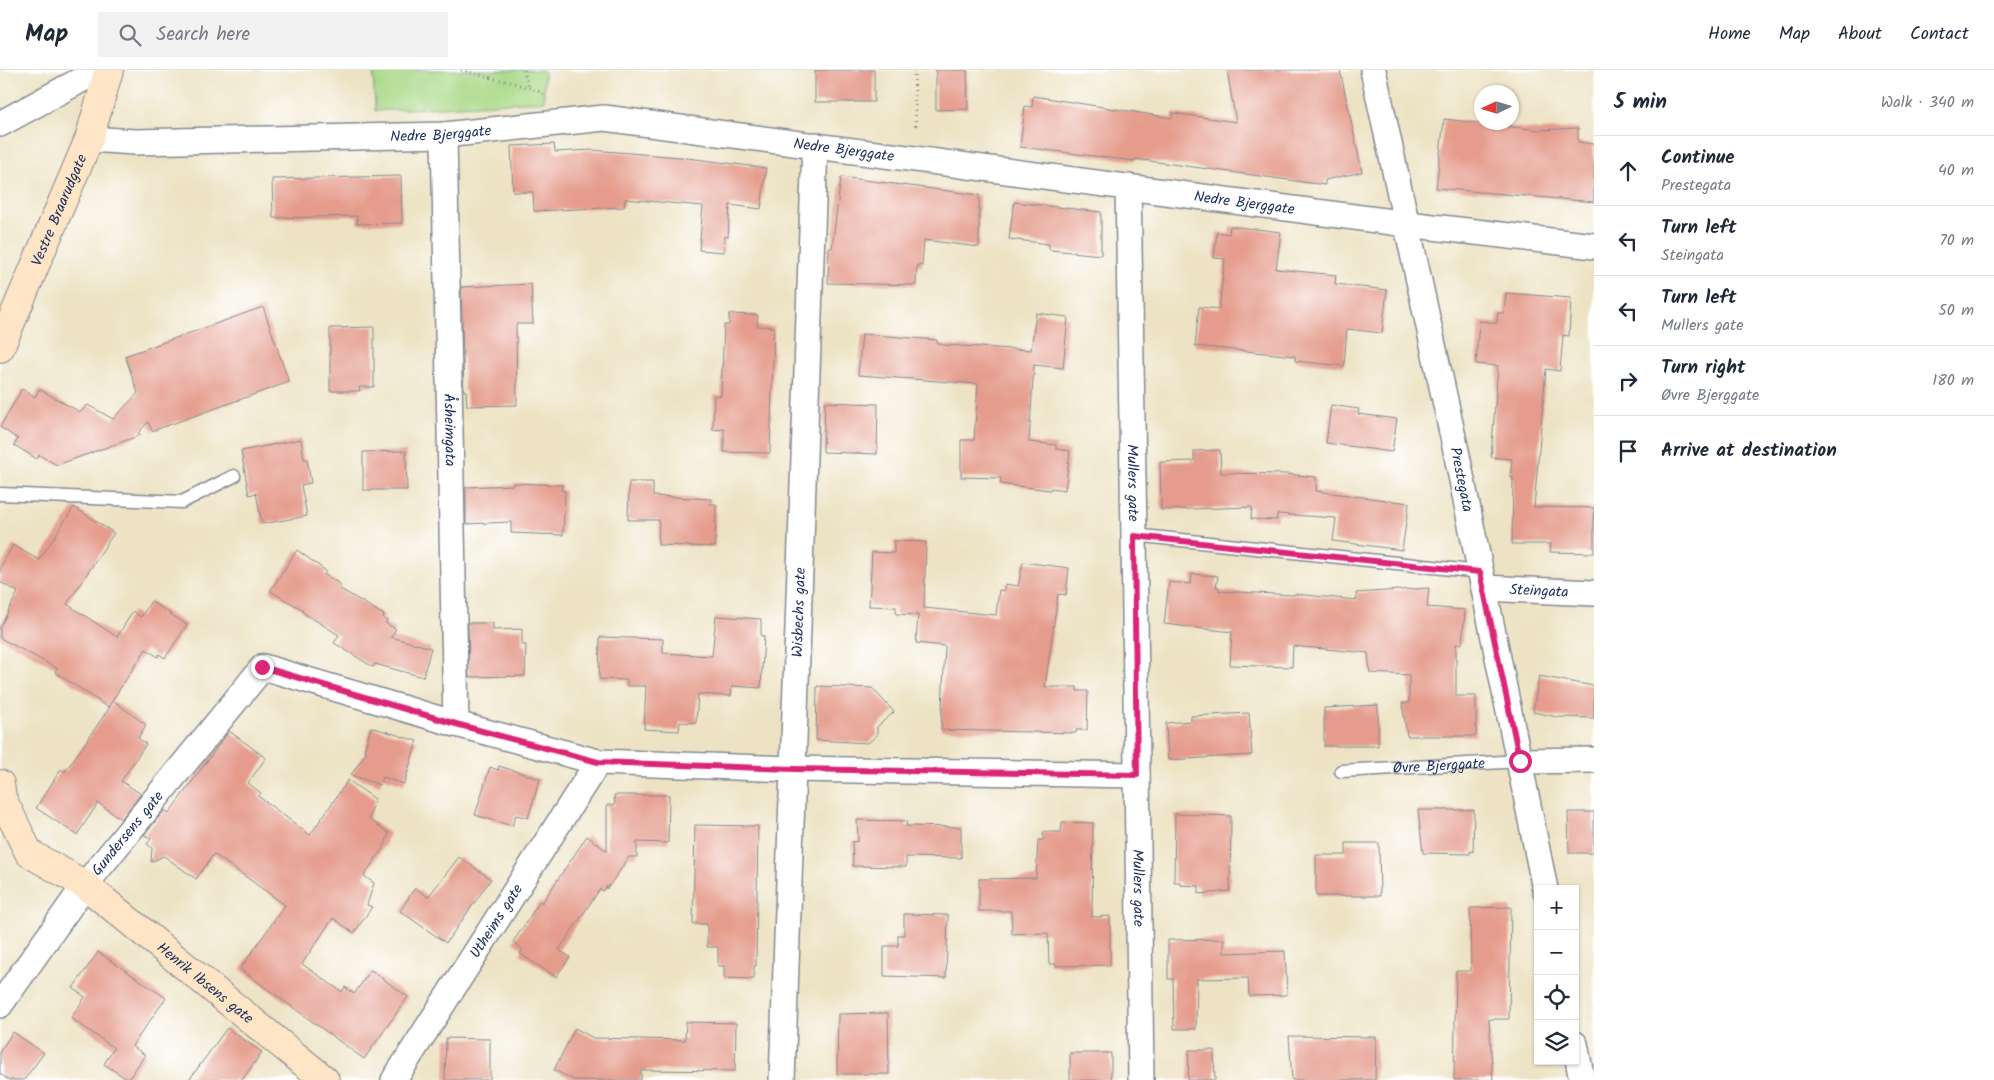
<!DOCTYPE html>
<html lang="en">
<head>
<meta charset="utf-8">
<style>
	:root { --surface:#fff; --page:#f2f2f3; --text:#1f2937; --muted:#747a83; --line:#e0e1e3 }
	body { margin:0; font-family:Kalam,sans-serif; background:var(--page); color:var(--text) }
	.controls { position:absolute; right:15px; bottom:15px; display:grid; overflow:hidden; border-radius:0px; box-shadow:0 1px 4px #0004 }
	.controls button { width:45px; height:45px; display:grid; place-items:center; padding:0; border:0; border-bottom:1px solid var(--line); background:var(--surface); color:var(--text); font:25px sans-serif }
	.compass { position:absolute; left:1474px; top:15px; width:45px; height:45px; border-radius:50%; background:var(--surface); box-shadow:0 1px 4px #0004; rotate:266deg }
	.stop { position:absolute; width:15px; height:15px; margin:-11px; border:4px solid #db2777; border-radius:50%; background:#fff }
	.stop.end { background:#db2777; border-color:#fff; box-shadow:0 1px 5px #0008 }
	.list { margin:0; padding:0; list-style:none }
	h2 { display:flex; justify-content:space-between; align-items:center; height:65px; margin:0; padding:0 20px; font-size:21px }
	h2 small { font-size:16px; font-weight:400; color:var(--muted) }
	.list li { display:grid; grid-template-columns:32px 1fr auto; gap:15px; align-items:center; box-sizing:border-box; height:70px; padding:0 20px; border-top:1px solid var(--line) }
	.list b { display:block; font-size:19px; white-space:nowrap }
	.list p { margin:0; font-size:16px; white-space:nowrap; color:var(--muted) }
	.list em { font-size:16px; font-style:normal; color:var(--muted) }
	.icon { flex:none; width:28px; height:28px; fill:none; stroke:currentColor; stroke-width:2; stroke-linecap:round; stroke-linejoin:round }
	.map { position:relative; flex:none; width:1594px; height:1010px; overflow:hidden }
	header { display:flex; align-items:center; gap:30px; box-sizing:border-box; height:70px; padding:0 25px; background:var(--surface); border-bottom:1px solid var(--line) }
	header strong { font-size:24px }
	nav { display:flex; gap:28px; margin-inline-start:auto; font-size:18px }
	.search { width:350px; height:45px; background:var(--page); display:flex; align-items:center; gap:12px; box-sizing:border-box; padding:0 18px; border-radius:0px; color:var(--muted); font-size:19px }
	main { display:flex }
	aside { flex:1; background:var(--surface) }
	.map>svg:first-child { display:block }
	.green { fill:#a9d987; stroke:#628472 }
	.building { fill:#e59c8c }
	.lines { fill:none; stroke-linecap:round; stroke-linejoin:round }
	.lane-casing { stroke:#848991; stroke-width:15 }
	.street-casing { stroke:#848991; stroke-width:28 }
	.secondary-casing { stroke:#848991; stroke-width:30 }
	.path { stroke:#848991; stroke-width:3; stroke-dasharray:1 4; stroke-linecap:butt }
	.lane { stroke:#fff; stroke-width:12 }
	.street { stroke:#fff; stroke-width:25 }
	.secondary { stroke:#fde5c5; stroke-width:28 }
	.route { stroke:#db2777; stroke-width:6 }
	.labels { text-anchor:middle; stroke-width:5; stroke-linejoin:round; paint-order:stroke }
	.street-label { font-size:15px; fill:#1b2f5e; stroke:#fff }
</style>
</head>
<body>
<header>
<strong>Map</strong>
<div class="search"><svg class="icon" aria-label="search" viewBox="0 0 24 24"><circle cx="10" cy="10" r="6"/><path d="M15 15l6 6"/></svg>Search here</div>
<nav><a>Home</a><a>Map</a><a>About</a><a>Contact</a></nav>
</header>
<main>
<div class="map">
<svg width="1594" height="1010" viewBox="0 0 1594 1010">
	<rect width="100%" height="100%" fill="#fff"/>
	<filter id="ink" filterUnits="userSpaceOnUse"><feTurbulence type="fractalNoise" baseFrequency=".02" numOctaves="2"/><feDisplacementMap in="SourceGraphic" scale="10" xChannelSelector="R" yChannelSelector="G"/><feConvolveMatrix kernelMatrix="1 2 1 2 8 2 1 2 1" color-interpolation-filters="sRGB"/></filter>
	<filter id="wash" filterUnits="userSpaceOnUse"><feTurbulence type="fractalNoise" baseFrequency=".0096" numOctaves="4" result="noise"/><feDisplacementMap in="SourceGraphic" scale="20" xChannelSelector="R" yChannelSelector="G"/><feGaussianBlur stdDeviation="1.12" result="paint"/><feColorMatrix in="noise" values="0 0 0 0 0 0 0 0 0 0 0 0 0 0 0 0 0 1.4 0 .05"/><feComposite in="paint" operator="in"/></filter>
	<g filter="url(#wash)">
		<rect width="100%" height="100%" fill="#ede3c4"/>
		<path class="green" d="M373,0H544V31L375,41Z"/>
		<g id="blocks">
			<path class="building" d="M815,0H874V32H815Z
				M936,0H967L968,39L936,40Z
				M1227,0H1340L1362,102L1325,110V115L1135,89V91L1020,77L1025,36L1032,37L1033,26L1172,48L1173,43L1236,52Z
				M1444,49L1539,60L1578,58V72L1594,74V132L1436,118Z
				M554,74L555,82L592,80L680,87L766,98L761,139L730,135L728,167L725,166L724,182L699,180L703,136L625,129L624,137L534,141L533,122H513L511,76Z
				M401,106L402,153L357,154V146L273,148L272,109Z
				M841,107L979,125V177L924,170L922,196L917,195L916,215L828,213L829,178H832Z
				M1014,132L1101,142V185L1051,180L1049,179V174L1009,169Z
				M1230,156L1281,162L1276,199L1336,205L1335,214L1387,220L1382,263L1347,259L1344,296L1295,291V286L1195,276L1199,237L1219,239L1225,189L1214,188L1217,162L1229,164Z
				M531,214L533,254H516L517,335L467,336L466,321H464L461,217Z
				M1506,223L1571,228L1569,266L1563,265L1560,301L1546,299L1534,437L1594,438V483L1550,482L1551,474H1512L1513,407H1510L1512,389L1491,387L1498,296L1476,294L1479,251L1497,253L1498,243H1504Z
				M263,237L289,312L152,361L148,352L138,363L141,365L57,395L39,385L37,389L14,375L18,369L0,357L22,319L35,327L39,319L80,342L88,335L113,349L138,323L125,286Z
				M1036,243L1068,247L1063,298L1034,295L1029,372L1056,375V379L1070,381L1065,420L1051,418L1050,420L1000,414L1001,408L961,407V370H974L978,314L858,305L862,264L937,270V273L944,275L1031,280Z
				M729,244L758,245L757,256L774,257L770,383L724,382V359L713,360L714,325L721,326L724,255H729Z
				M374,257V317H359L360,321H330V258Z
				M825,332L878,334L877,384L823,382Z
				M1331,335L1359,339L1358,344L1397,349L1392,382L1326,373Z
				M301,369L304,389H307L311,413L301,415L307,446L262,454L256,423L249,425L241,381Z
				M1220,380L1221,403L1287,404L1316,407V421L1409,433L1402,480L1333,471L1336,448L1277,444V450L1251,449L1252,437L1161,440L1160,392L1194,391V381Z
				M406,381L407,420H363V382Z
				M629,412H653V426L711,429L710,434H716L715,477L658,475L659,450H628Z
				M513,413L562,415L561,420L565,421L563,465L511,463V452L466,454V417L513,415Z
				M74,437L114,463L67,534L117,567L133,541L141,547L151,531L187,555L165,588L159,584L158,587L146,579L108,637L55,602L57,598L0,568V557L18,522L0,512V498L13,475L39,490Z
				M894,471L926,472L924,538L996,545L999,520L1004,521L1005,514L1018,516L1023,492L1069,498L1066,525L1058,524L1045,617H1077V621H1088L1087,660H1076V663L941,660L945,576L916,573L918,545L896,544V537L869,536L872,482L894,483Z
				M297,480L326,501L324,504L341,515L339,518L384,545L383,548L387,551L385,553L396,559L391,567L431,578L423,607L375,594L373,597L334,573L339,565L302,542L303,540L270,521Z
				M1192,504L1218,506L1216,517H1219V521L1294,525V524L1357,530L1356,523L1429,518L1427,537L1465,540L1462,574H1456V626H1476V666H1407L1402,633H1409V605L1370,603L1368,583L1293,576L1292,597L1230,595L1232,562L1164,554L1169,512L1191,514Z
				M716,546L761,549V566H764L761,618L732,616L731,626L698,624L696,653L680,652L679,661L644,659L646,616H627V610L599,609L600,567L663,569V583L712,586Z
				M468,553H493V560L522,559V575H526L525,606L469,607Z
				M1539,606L1594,616V648L1557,647L1533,642Z
				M817,616L872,618L894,642L877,657V665L868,673L816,670Z
				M114,631L146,655L138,668L146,674L121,711L141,724L121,749L98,733L77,765L36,738L61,699L65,702Z
				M1378,635V676H1324V638Z
				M1249,643L1252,685L1168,690L1166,653L1191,651V646Z
				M371,657L417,671L404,714L382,707L380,715L351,705L367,681H364Z
				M229,661L266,688L248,713L261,723L258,726L310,765L348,710L375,729L369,749L389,763L385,775L364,806L374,813L367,835L372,837L354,863L333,848L302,894L342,922L345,917L354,924L371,900L408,927L364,989L240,899L285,835L214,784L196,809L164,786L151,792L152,778L147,774L151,769L144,765L165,740L169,743Z
				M499,696L540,709L528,748L516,745L512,756L475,745L490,697L498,700Z
				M614,725H669L668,773L637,772V787H629L607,819V816L603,821L600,819L559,880L570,887L556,907L520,884L523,879L513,872L540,831L542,833L587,766L607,781V735H615Z
				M1418,740H1474L1473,782L1470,781V784L1423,783Z
				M1568,742H1594V783H1569Z
				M1175,744L1231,746L1230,821L1199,824V816L1180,815V812H1174Z
				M857,750L907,751L906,756L961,757V788L906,787V797L853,796L852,772L858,771Z
				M1062,752L1093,753L1092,847L1110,846V895L1056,896V894H1049L1048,863L1012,864L1011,841H979V809L1036,808L1038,770H1043V762H1061Z
				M695,755L758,756L756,896H754V909L724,908V896H718V877H707V854H693Z
				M1346,773H1379L1380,826H1316V785H1346Z
				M459,787L491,809L446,873L400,841L415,818L428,827Z
				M1511,837L1509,949H1489L1493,1010H1454L1456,901H1471L1470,838Z
				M904,844L948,845L946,908L884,906V876H898V865H904Z
				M1224,869V883L1285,881L1287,925L1249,926L1248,908L1197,909L1196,959H1174L1173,909H1168V870Z
				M98,882L166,928L132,976L145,985L128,1010L104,994L114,978L71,948L85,927L73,918Z
				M888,943L889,1004H837L838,944Z
				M686,952L736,953L735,1001L641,1000V1010H574L554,1000L575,958L593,968L685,970Z
				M227,958L262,982L242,1010H189Z
				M13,962L44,983L24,1010H9L0,1004V981Z
				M1289,966L1376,967L1375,1010H1292Z
				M446,968L490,969V1010H445Z
				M1189,980H1214L1215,1010H1188Z
				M1070,983H1111V1010H1070Z"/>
		</g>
	</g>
	<g filter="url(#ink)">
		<use href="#blocks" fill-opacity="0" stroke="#848991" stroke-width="1"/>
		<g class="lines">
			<g class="lane-casing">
				<g id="lane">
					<path d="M0,424L182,432L234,406"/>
					<path d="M1134,465L1480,502"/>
					<path id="s1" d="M1341,701L1521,691"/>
				</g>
			</g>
			<g class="street-casing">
				<g id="street">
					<path id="s2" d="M1373,0L1455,376L1545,819"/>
					<path d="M0,54L99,0"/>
					<path id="s3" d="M444,65L456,654"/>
					<path id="s4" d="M89,69L135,72L444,65L604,48L1407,154L1594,176"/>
					<path id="s5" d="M1128,117L1134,465L1141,1010"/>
					<path id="s6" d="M1484,518L1594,523"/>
					<path d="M1521,691L1594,690"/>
					<path id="s7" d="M0,935L85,815L263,597L456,654L598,692L794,699L1137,705"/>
					<path d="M1575,974L1582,1010"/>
					<path id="s8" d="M394,1010L598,692"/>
					<path id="s9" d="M782,1010L815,75"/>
				</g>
			</g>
			<g class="secondary-casing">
				<g id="secondary">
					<path id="s10" d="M0,278L89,69L109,0"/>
					<path id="s11" d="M0,714L2,728L29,783L85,815L325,1010"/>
				</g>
			</g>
			<path class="path" d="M461,0L528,17L545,24
				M524,0L528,17
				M914,0L916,59"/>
			<use href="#lane" class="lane"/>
			<use href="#street" class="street"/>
			<use href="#secondary" class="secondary"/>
		</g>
	</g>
	<g class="lines" filter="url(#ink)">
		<path class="route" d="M262,597L456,654L598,692L794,699L1137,705L1134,466L1480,502L1520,691"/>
	</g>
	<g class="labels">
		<g class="street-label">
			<text dy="5" stroke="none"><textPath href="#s4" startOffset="352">Nedre Bjerggate</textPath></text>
			<text dy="5" stroke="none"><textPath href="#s4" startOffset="758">Nedre Bjerggate</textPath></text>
			<text dy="5" stroke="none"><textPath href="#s4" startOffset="1162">Nedre Bjerggate</textPath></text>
			<text dy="5" stroke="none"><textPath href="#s10" startOffset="150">Vestre Braarudgate</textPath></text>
			<text dy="5" stroke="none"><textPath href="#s3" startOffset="295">Åsheimgata</textPath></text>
			<text dy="5" stroke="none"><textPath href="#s2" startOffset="419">Prestegata</textPath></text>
			<text dy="5" stroke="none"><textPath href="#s5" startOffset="296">Mullers gate</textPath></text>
			<text dy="5" stroke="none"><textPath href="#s6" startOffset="55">Steingata</textPath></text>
			<text dy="5" stroke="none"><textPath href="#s9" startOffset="468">Wisbechs gate</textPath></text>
			<text dy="5" stroke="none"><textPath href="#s1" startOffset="98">Øvre Bjerggate</textPath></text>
			<text dy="5" stroke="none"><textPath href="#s7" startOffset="214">Gundersens gate</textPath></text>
			<text dy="5" stroke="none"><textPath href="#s5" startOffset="701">Mullers gate</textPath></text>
			<text dy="5" stroke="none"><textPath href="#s8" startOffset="189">Utheims gate</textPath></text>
			<text dy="5" stroke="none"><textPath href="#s11" startOffset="295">Henrik Ibsens gate</textPath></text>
		</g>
	</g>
</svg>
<div class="controls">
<button>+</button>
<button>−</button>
<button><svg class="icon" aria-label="locate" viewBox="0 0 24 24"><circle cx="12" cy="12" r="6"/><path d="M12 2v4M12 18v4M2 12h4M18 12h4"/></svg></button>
<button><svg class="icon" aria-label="layers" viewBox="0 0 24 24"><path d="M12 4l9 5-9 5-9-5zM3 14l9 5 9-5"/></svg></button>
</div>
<svg class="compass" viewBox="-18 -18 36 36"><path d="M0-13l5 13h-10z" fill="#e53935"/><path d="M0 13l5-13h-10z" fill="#747a83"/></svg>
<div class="stop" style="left:1520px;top:691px"></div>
<div class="stop end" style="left:262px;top:597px"></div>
</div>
<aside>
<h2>5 min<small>Walk · 340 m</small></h2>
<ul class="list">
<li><svg class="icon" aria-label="ahead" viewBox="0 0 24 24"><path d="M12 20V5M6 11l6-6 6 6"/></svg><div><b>Continue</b><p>Prestegata</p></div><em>40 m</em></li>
<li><svg class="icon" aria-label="left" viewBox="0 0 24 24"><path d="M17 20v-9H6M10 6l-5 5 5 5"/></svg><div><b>Turn left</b><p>Steingata</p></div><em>70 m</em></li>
<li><svg class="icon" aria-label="left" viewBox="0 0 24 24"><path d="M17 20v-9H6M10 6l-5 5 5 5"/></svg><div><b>Turn left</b><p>Mullers gate</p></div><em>50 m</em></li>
<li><svg class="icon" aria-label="right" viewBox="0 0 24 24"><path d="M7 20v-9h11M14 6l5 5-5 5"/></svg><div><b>Turn right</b><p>Øvre Bjerggate</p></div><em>180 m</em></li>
<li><svg class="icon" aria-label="arrive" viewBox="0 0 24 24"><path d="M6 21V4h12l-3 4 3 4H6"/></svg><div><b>Arrive at destination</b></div></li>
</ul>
</aside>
</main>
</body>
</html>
